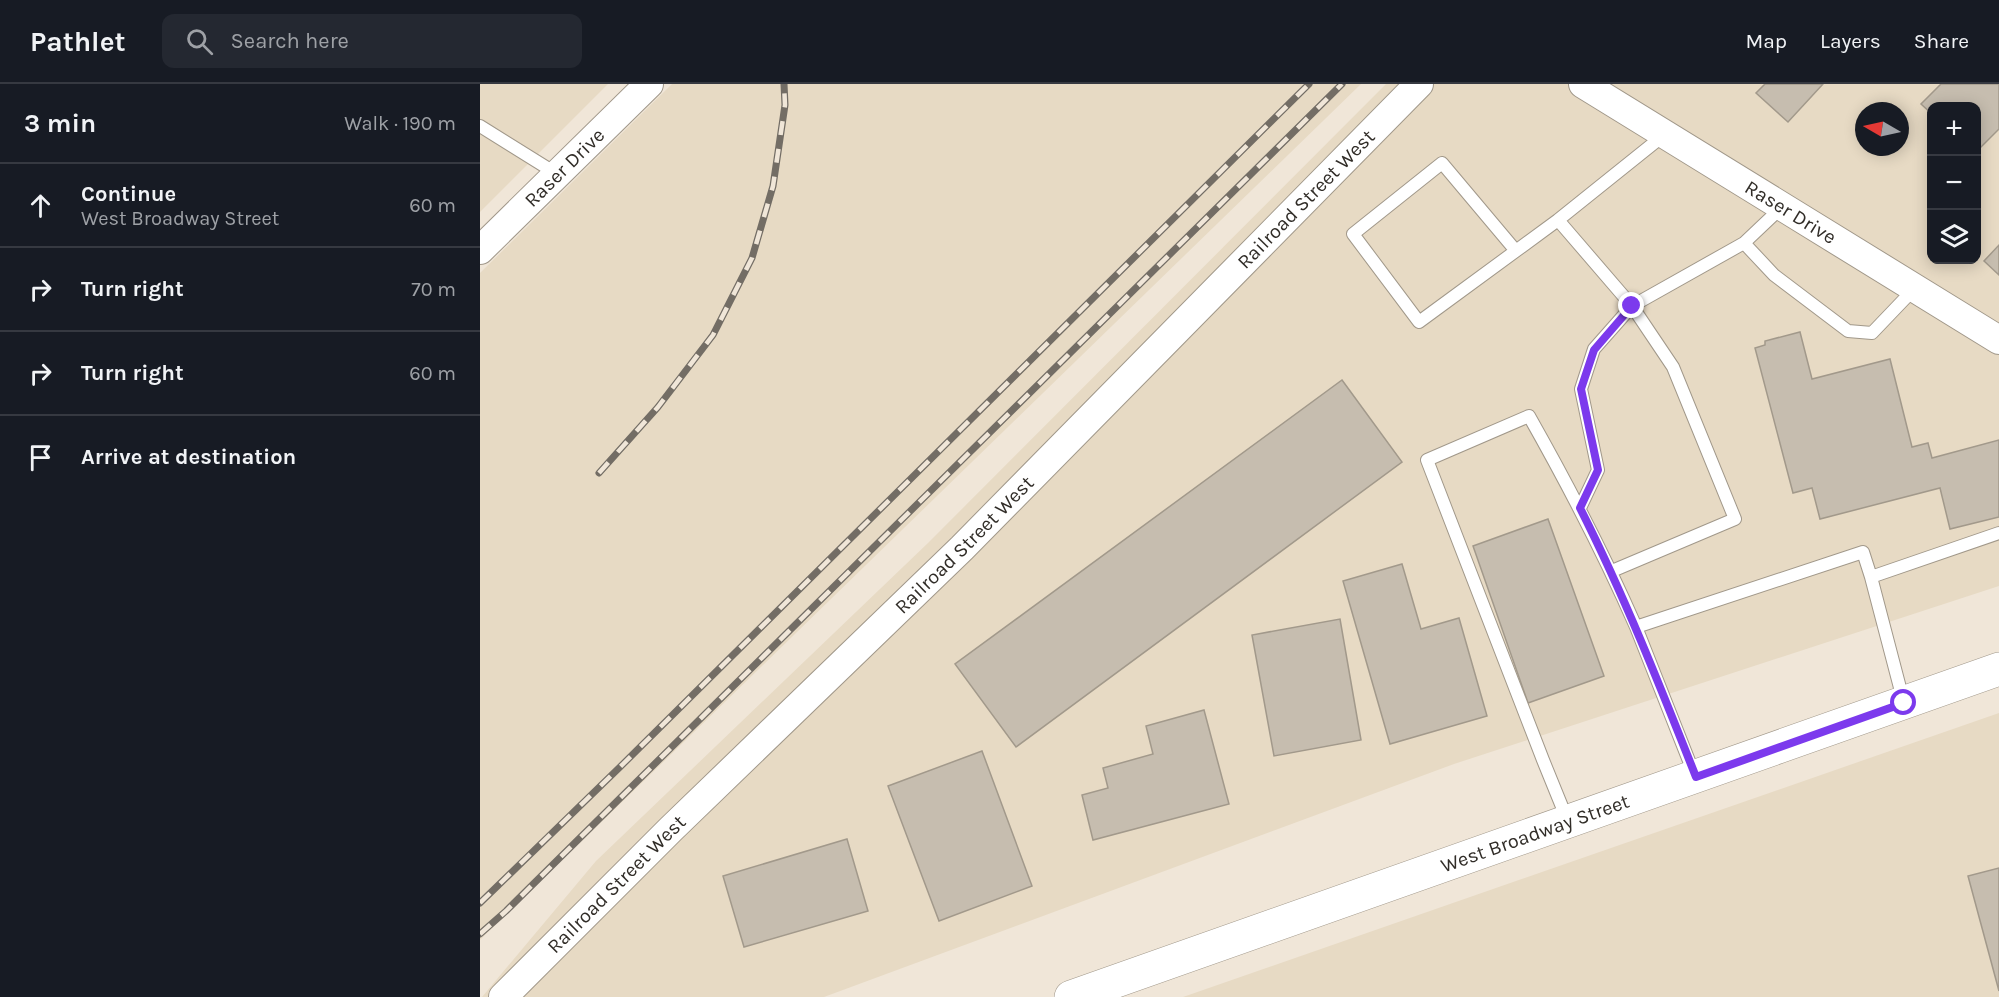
<!DOCTYPE html>
<html lang="en">
<head>
<meta charset="utf-8">
<style>
	:root { --surface:#171b24; --page:#242831; --text:#f1f3f6; --muted:#9ea1a6; --line:#363941 }
	body { margin:0; font-family:Karla,sans-serif; background:var(--page); color:var(--text) }
	.controls { position:absolute; right:18px; top:18px; display:grid; overflow:hidden; border-radius:12px; box-shadow:0 3px 15px #0003 }
	.controls button { width:54px; height:54px; display:grid; place-items:center; padding:0; border:0; border-bottom:2px solid var(--line); background:var(--surface); color:var(--text); font:30px sans-serif }
	.compass { position:absolute; left:1375px; top:18px; width:54px; height:54px; border-radius:50%; background:var(--surface); box-shadow:0 3px 15px #0003; rotate:279deg }
	.stop { position:absolute; width:18px; height:18px; margin:-14px; border:4px solid #7c3aed; border-radius:50%; background:#fff }
	.stop.end { background:#7c3aed; border-color:#fff; box-shadow:0 2px 6px #0008 }
	.list { margin:0; padding:0; list-style:none }
	h2 { display:flex; justify-content:space-between; align-items:center; height:78px; margin:0; padding:0 24px; font-size:26px }
	h2 small { font-size:20px; font-weight:400; color:var(--muted) }
	.list li { display:grid; grid-template-columns:39px 1fr auto; gap:18px; align-items:center; box-sizing:border-box; height:84px; padding:0 24px; border-top:2px solid var(--line) }
	.list b { display:block; font-size:22px; white-space:nowrap }
	.list p { margin:0; font-size:20px; white-space:nowrap; color:var(--muted) }
	.list em { font-size:20px; font-style:normal; color:var(--muted) }
	.icon { flex:none; width:33px; height:33px; fill:none; stroke:currentColor; stroke-width:2; stroke-linecap:round; stroke-linejoin:round }
	.map { position:relative; flex:none; width:1519px; height:913px; overflow:hidden }
	header { display:flex; align-items:center; gap:36px; box-sizing:border-box; height:84px; padding:0 30px; background:var(--surface); border-bottom:2px solid var(--line) }
	header strong { font-size:28px }
	nav { display:flex; gap:33px; margin-inline-start:auto; font-size:21px }
	.search { width:420px; height:54px; background:var(--page); display:flex; align-items:center; gap:15px; box-sizing:border-box; padding:0 21px; border-radius:12px; color:var(--muted); font-size:22px }
	main { display:flex }
	aside { flex:1; background:var(--surface) }
	.map>svg:first-child { display:block }
	.built { fill:#e7dac4; fill-rule:evenodd }
	.building { fill:#c6bdaf; stroke:#a2998b; stroke-width:1.5 }
	.lines { fill:none; stroke-linecap:round; stroke-linejoin:round }
	.service-casing { stroke:#a1988a; stroke-width:14 }
	.tertiary-casing { stroke:#a1988a; stroke-width:30 }
	.primary-casing { stroke:#a1988a; stroke-width:34 }
	.service { stroke:#fff; stroke-width:12 }
	.tertiary { stroke:#fff; stroke-width:28 }
	.primary { stroke:#fff; stroke-width:33 }
	.rail-casing { stroke:#736d65; stroke-width:7 }
	.rail { stroke:#f0e6d8; stroke-width:4.5; stroke-dasharray:14; stroke-linecap:butt }
	.route { stroke:#7c3aed; stroke-width:8 }
	.labels { text-anchor:middle; stroke-width:6; stroke-linejoin:round; paint-order:stroke }
	.street-label { font-size:20px; fill:#312d28; stroke:#f0e6d8 }
</style>
</head>
<body>
<header>
<strong>Pathlet</strong>
<div class="search"><svg class="icon" aria-label="search" viewBox="0 0 24 24"><circle cx="10" cy="10" r="6"/><path d="M15 15l6 6"/></svg>Search here</div>
<nav><a>Map</a><a>Layers</a><a>Share</a></nav>
</header>
<main>
<aside>
<h2>3 min<small>Walk · 190 m</small></h2>
<ul class="list">
<li><svg class="icon" aria-label="ahead" viewBox="0 0 24 24"><path d="M12 20V5M6 11l6-6 6 6"/></svg><div><b>Continue</b><p>West Broadway Street</p></div><em>60 m</em></li>
<li><svg class="icon" aria-label="right" viewBox="0 0 24 24"><path d="M7 20v-9h11M14 6l5 5-5 5"/></svg><div><b>Turn right</b></div><em>70 m</em></li>
<li><svg class="icon" aria-label="right" viewBox="0 0 24 24"><path d="M7 20v-9h11M14 6l5 5-5 5"/></svg><div><b>Turn right</b></div><em>60 m</em></li>
<li><svg class="icon" aria-label="arrive" viewBox="0 0 24 24"><path d="M6 21V4h12l-3 4 3 4H6"/></svg><div><b>Arrive at destination</b></div></li>
</ul>
</aside>
<div class="map">
<svg width="1519" height="913" viewBox="0 0 1519 913">
	<rect width="100%" height="100%" fill="#f0e6d8"/>
	<path class="built" d="M0,0H128L0,128Z
		M192,0H881L0,856V189Z
		M906,0H1519V502L974,680L344,913H2L116,777L448,459ZM1452,22H1496V176H1452ZM1384,27H1420V63H1384Z
		M1519,629V913H703Z"/>
	<path class="building" d="M1285,0H1343L1308,38L1276,9Z
		M1461,0H1519V45L1496,68V22H1452V30L1441,20Z
		M1519,161V191L1504,177Z
		M1320,248L1332,295L1410,275L1432,363L1448,359L1452,374L1519,356V433L1470,445L1460,404L1340,435L1332,404L1313,409L1275,264L1285,261V257Z
		M862,296L922,378L536,663L475,580Z
		M1068,435L1124,592L1048,619L993,462Z
		M922,480L941,545L979,534L1007,632L910,660L863,497Z
		M860,535L881,656L794,672L772,551Z
		M724,626L749,720L613,756L602,711L628,704L623,684L673,670L666,642Z
		M502,667L552,802L459,837L408,702Z
		M367,755L388,827L264,863L243,792Z
		M1519,784V907L1488,792Z"/>
	<g class="lines">
		<g class="service-casing">
			<path id="service" d="M0,42L77,90
				M1264,159L1294,191L1368,247L1392,249L1435,204
				M1036,167L962,79L873,150L939,238L1078,136
				M1100,424L1118,386L1101,305L1114,265L1152,222L1078,136L1184,51
				M1132,487L1255,435L1193,283L1152,222L1264,159L1303,122
				M1424,619L1391,493L1519,449
				M1215,692L1156,543L1383,468L1391,493
				M1087,735L1063,676L947,376L1049,332C1088,401 1124,470 1156,543"/>
		</g>
		<g class="tertiary-casing">
			<g id="tertiary">
				<path id="s1" d="M1103,0L1519,256"/>
				<path id="s2" d="M0,166L169,0"/>
				<path id="s3" d="M23,913L191,745L482,464L939,0"/>
			</g>
		</g>
		<g class="primary-casing">
			<g id="primary">
				<path id="s4" d="M591,913L1519,585"/>
			</g>
		</g>
		<use href="#service" class="service"/>
		<use href="#tertiary" class="tertiary"/>
		<use href="#primary" class="primary"/>
		<g class="rail-casing">
			<path id="rail" d="M119,389L178,323L233,251L272,174L293,102L305,21L304,0
				M0,819L140,683L829,0
				M0,850L26,827L862,0"/>
		</g>
		<use href="#rail" class="rail"/>
	</g>
	<g class="lines">
		<path class="route" d="M1152,222L1114,266L1101,305L1118,386L1100,424C1144,511 1180,602 1216,693L1424,619"/>
	</g>
	<g class="labels">
		<g class="street-label">
			<text dy="7" stroke="none"><textPath href="#s2" startOffset="118">Raser Drive</textPath></text>
			<text dy="7" stroke="none"><textPath href="#s3" startOffset="1132">Railroad Street West</textPath></text>
			<text dy="7" stroke="none"><textPath href="#s1" startOffset="244">Raser Drive</textPath></text>
			<text dy="7" stroke="none"><textPath href="#s3" startOffset="646">Railroad Street West</textPath></text>
			<text dy="7" stroke="none"><textPath href="#s4" startOffset="492">West Broadway Street</textPath></text>
			<text dy="7" stroke="none"><textPath href="#s3" startOffset="160">Railroad Street West</textPath></text>
		</g>
	</g>
</svg>
<div class="controls">
<button>+</button>
<button>−</button>
<button><svg class="icon" aria-label="layers" viewBox="0 0 24 24"><path d="M12 4l9 5-9 5-9-5zM3 14l9 5 9-5"/></svg></button>
</div>
<svg class="compass" viewBox="-18 -18 36 36"><path d="M0-13l5 13h-10z" fill="#e53935"/><path d="M0 13l5-13h-10z" fill="#9ea1a6"/></svg>
<div class="stop" style="left:1424px;top:619px"></div>
<div class="stop end" style="left:1152px;top:222px"></div>
</div>
</main>
</body>
</html>
